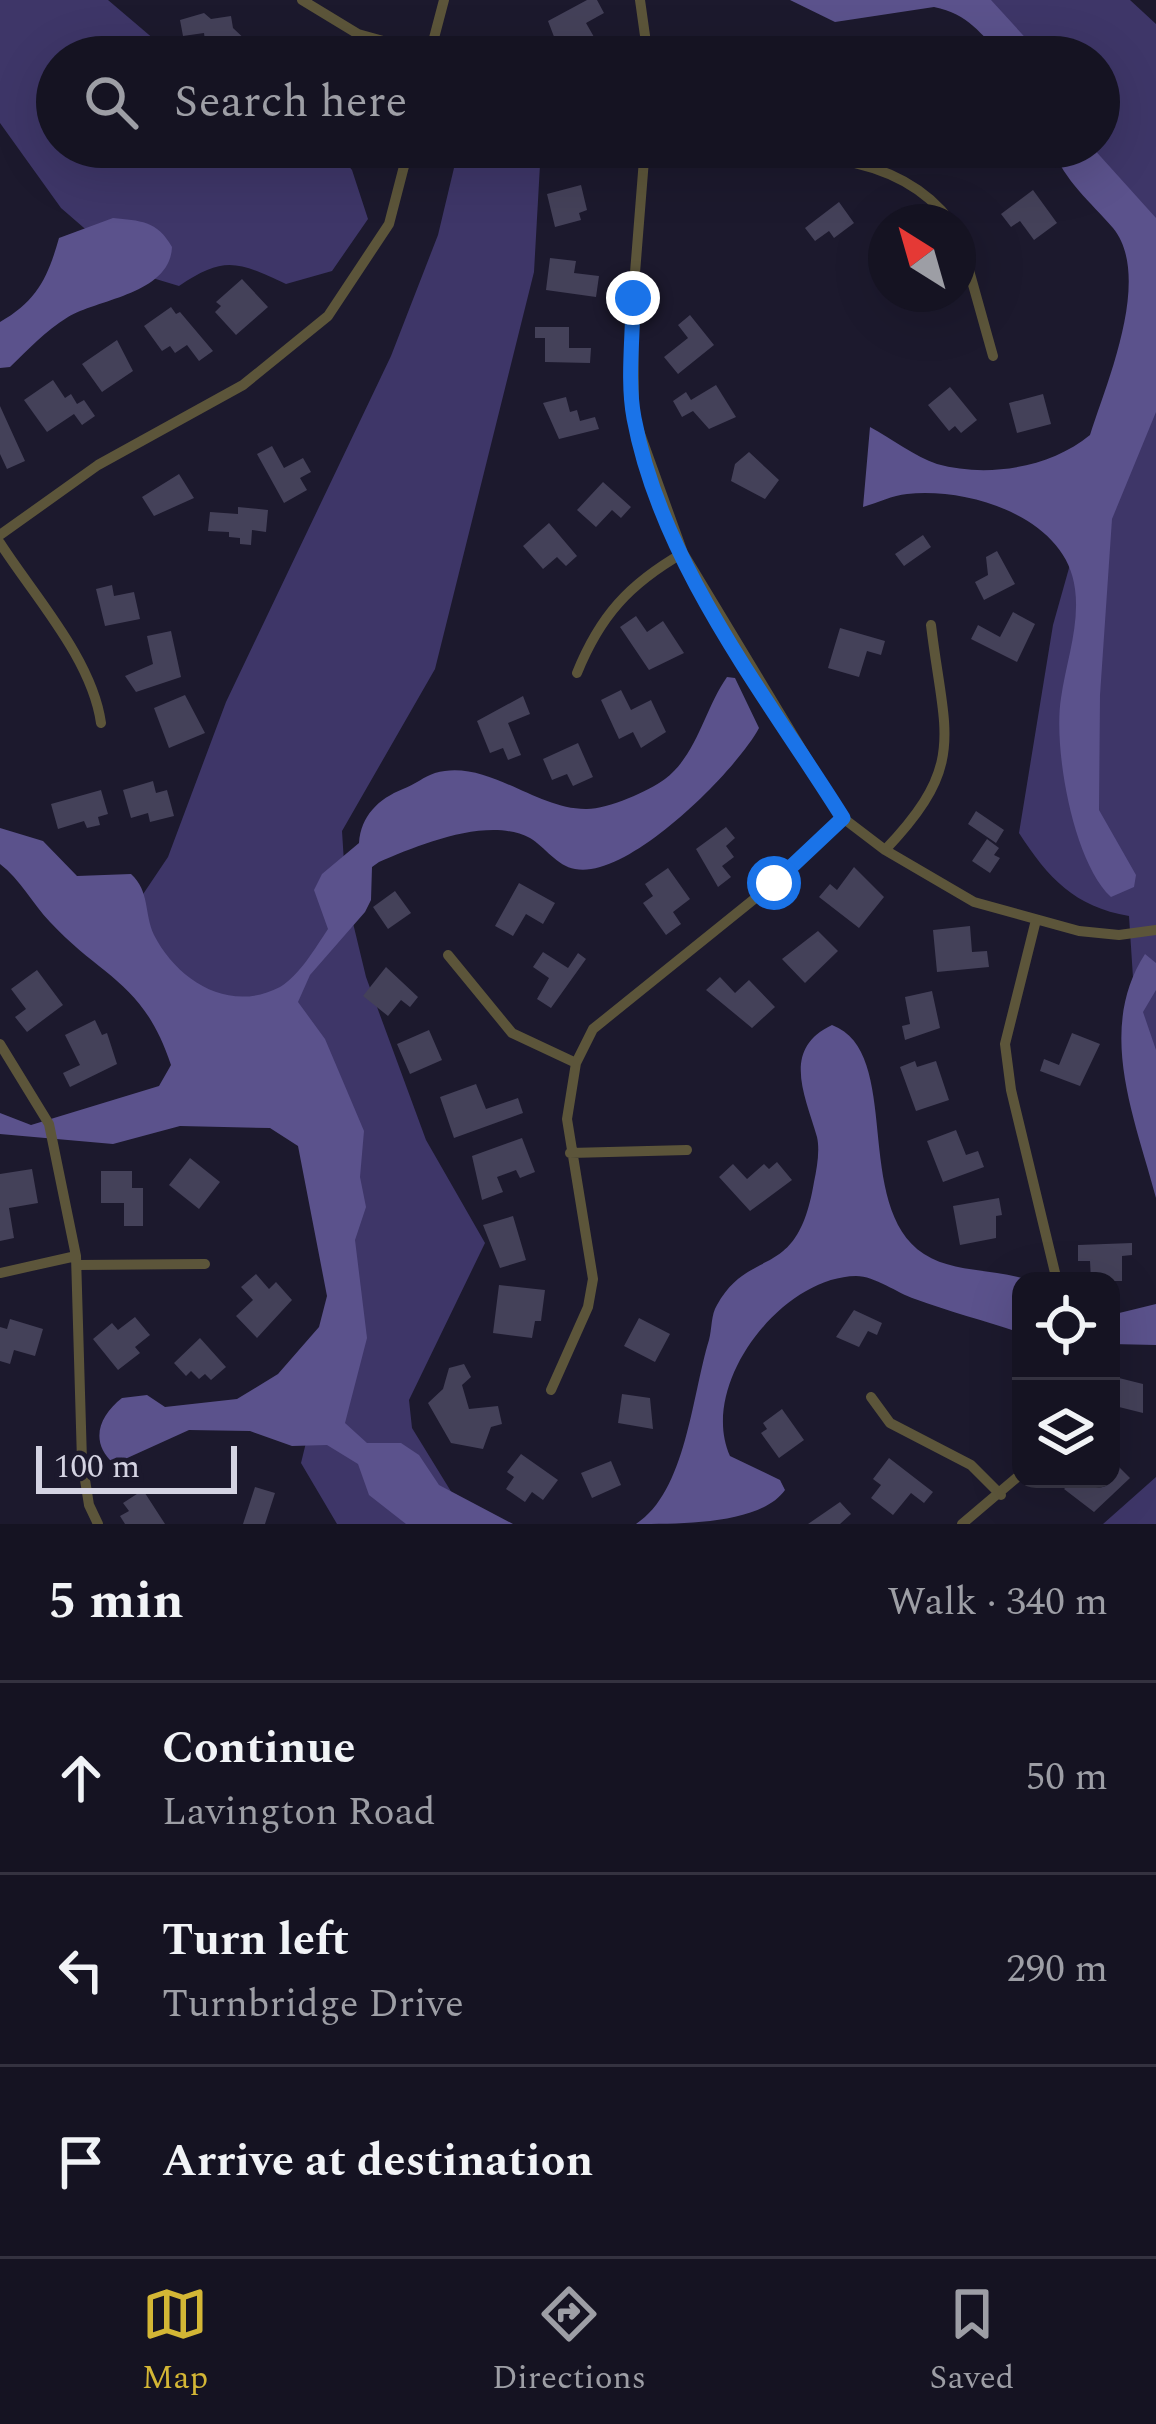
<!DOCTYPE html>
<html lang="en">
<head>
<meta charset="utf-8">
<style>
	:root { --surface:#151322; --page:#22202f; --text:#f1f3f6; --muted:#9d9ea5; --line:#343240; --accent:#d3b635 }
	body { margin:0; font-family:Spectral,serif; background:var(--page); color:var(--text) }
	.controls { position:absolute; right:36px; bottom:36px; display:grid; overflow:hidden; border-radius:24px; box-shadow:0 12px 48px #0002 }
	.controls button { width:108px; height:108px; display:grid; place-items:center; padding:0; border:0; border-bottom:3px solid var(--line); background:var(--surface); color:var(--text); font:60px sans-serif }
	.compass { position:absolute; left:868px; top:204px; width:108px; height:108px; border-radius:50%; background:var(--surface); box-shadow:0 12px 48px #0002; rotate:323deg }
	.scale { position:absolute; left:36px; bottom:30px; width:201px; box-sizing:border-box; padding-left:12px; border:6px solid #d4d3e2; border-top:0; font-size:33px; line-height:42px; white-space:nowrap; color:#d4d3e2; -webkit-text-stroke:9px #1c192d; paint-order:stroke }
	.stop { position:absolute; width:36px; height:36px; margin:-27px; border:9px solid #1a73e8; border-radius:50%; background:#fff }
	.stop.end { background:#1a73e8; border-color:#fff; box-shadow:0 3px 12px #0008 }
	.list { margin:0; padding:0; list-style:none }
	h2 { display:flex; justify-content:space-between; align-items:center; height:156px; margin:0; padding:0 48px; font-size:51px }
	h2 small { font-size:39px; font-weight:400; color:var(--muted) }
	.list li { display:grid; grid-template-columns:78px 1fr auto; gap:36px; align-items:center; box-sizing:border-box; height:192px; padding:0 48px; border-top:3px solid var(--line) }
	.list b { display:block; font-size:45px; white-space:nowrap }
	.list p { margin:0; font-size:39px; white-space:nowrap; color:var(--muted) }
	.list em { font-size:39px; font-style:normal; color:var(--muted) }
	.icon { flex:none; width:66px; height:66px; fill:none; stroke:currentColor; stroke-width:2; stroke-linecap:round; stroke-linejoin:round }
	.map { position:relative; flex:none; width:1156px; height:1524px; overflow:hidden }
	.search { position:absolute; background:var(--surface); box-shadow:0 12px 48px #0002; left:36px; right:36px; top:36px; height:132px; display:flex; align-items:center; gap:30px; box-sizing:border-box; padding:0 42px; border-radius:66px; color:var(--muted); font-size:45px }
	.sheet { height:732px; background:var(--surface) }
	nav { display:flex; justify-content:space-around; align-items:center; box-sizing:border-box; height:168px; border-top:3px solid var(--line); background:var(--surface); font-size:33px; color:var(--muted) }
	nav a { display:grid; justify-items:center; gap:6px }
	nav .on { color:var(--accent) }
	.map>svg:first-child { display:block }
	.green { fill:#3e3668 }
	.water { fill:#5b528c }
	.building { fill:#444159 }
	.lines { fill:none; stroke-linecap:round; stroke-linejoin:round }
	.minor { stroke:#5c553a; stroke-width:10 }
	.route { stroke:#1a73e8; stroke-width:15 }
</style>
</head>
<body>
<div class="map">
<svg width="1156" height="1524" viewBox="0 0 1156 1524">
	<rect width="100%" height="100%" fill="#1c192d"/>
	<path class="green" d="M0,0H108L175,57H57V147H332L352,170L368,219L332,271L286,284C238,262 225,255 179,286L136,273L61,208L0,123Z
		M959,0H1130L1156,24V335L1147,254L1077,147H1099V57H1020Z
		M459,147H541L534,272L435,669L342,831L346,894L366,977L426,1140L485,1243L409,1400L412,1428L471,1524H337L301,1463L346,1279L328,1180L125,921L168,857L226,702L391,356L438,235Z
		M1156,347V1116L1138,1055L1129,916C1075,907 1048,878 1019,833L1053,625L1098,465Z
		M1156,1477V1524H1103Z"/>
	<path class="water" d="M790,0H991L1043,57H1004C980,34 969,14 934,7L835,22Z
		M1052,147H1092L1156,218V412L1112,519L1100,695L1099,810L1136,875L1134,887L1111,897C1073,862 1053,748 1061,698C1066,663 1080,625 1075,589C1067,517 968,487 907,494C893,495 877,503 863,507L870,427C891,438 915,457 937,464C987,478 1050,468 1090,435C1106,384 1153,277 1113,228C1090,201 1065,182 1052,147Z
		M113,218C140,221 157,220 172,247C170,294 98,299 68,317C45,331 29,349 10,367L0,368V322C37,301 48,277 59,238Z
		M727,677L735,678L759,728C736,771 628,880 575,869C557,866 545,847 530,838C488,816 419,845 379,862L372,867L371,900L365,912L310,975L298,1002L325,1039L364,1131L360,1177L366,1207L355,1240L367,1338L345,1423L367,1443H401L419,1455L439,1485L513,1524H406L369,1495L358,1464L327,1445L292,1446L250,1431L189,1430L114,1464C89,1442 99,1416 122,1398L147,1395L165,1407L237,1399L278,1374L319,1327L327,1296L298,1146L270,1128L180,1126L113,1144L0,1134V1113L31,1125L159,1086L171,1065C143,981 103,979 50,922C32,903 20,879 0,864V828L43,841L77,876L131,874C150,891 144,914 154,935C177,980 229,1014 280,987C299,976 316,947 328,929L314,890L322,874L359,843C361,816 378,799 403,789C414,785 425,776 435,773C487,758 536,810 587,809C608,809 649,791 665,779C697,755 705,708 727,677Z
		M1145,954L1156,963V990L1143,1012L1156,1050V1198C1135,1118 1096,1030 1145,954Z
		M832,1025C904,1052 851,1206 924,1254C955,1274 997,1268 1031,1281H1021V1333C986,1321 950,1312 915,1299C897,1293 875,1276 856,1276C781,1277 698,1385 730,1456L780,1480L785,1490C761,1524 684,1524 636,1524C686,1492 692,1395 709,1340C712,1329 711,1314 717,1305C751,1244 797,1284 814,1182C817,1168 820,1150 817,1137C805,1095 781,1049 832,1025Z
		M1156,1304V1345L1111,1344V1315Z"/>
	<path class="building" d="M587,0H597L604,13L586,23L594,37L561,55L548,21Z
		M204,13L211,19L231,16L233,28L251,45L240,57H215L206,48L204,33L183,36L180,20Z
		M581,185L587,210L579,213L581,220L555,227L547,194Z
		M1033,190L1057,223L1034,240L1020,221L1011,227L1001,214Z
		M839,202L854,223L834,238L829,231L815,241L805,228Z
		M550,258L576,261L574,273L599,276L596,297L546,290Z
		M242,279L268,307L236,335L215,312L221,306L216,302Z
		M171,307L176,314L180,312L213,351L199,361L187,345L175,353L170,346L162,351L144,326Z
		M690,315L714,345L678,374L664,357L688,338L678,325Z
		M535,327H569V348H591L590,363L545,362V338H535Z
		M117,340L133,371L102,392L82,364Z
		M53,380L65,398L71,394L77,404L84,400L95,416L82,425L74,414L47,432L24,400Z
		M716,385L736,417L709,429L693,411L682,417L673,401L686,392L691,400Z
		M950,387L977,420L961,433L955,426L949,431L928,405Z
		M1043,394L1051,424L1017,433L1009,403Z
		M566,397L570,412L577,410L580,421L595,417L599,429L559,439L543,403Z
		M0,406L25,461L7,469L0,454Z
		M272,446L284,468L303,458L311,472L300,478L307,490L284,503L257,454Z
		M749,452L779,480L765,499L731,481L735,464Z
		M179,474L194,498L154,516L142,497Z
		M603,482L631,507L621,518L612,510L596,527L577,510Z
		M238,507L268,510L266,532L252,530L251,545L240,544V538L229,537V532L208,531L210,512L238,514Z
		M549,523L577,556L566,566L557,557L543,569L523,546Z
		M923,535L931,547L904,566L895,554Z
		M997,551L1015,584L984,600L975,582L988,575L986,557Z
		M112,585L114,596L134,592L140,619L105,626L96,589Z
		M1013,612L1035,624L1017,662L971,639L978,625L1000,637Z
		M636,616L647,632L663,621L684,653L649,670L620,627Z
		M840,628L885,641L881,655L867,651L859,677L828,668Z
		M171,631L181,677L136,692L125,676L153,664L147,636Z
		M621,690L631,710L651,700L666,732L641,748L633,732L619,739L601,700Z
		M185,695L205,733L169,748L154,708Z
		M523,696L530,714L508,723L521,755L508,760L503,748L490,753L477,721Z
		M578,743L593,777L573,786L567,774L552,780L543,759Z
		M153,781L156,793L167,790L174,816L150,822L148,813L131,818L123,790Z
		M101,790L108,814L98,817L100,825L87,828L84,821L58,829L51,804Z
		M976,811L1004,830L996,843L968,824Z
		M726,827L735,838L726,846L734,857L722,866L731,877L718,887L696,849Z
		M987,839L999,848L994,855L1000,858L990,873L972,861Z
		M854,867L884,897L859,928L819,897L830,884L837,890Z
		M668,868L690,899L673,912L681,924L666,935L643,903L653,896L645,884Z
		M519,883L555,903L543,924L526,914L513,936L495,926Z
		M395,891L411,913L388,929L373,907Z
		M970,926L972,952L987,951L989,967L937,972L933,930Z
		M818,931L838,951L805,983L782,959Z
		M543,952L568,968L578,953L586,959L551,1008L537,999L549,978L533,967Z
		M386,967L418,997L410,1007L401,1000L388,1016L363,996Z
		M37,970L63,1005L27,1032L15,1017L26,1009L11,989Z
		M720,977L735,993L749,980L775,1007L752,1028L706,990Z
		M932,991L940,1028L905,1040L902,1026L910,1024L905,997Z
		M95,1020L102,1035L107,1033L117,1064L70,1087L63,1073L80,1065L65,1035Z
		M429,1030L442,1060L410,1074L397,1044Z
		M1072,1033L1100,1044L1080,1086L1040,1071L1044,1059L1059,1065Z
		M915,1061L917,1067L936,1061L949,1100L916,1111L900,1067Z
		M476,1084L486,1109L518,1098L523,1113L454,1138L440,1097Z
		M956,1130L966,1155L978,1151L984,1167L943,1182L927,1141Z
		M522,1138L535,1172L520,1178L516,1170L497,1177L503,1192L482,1200L472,1156Z
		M190,1158L220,1182L199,1209L169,1185Z
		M777,1162L792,1180L750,1211L719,1177L733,1164L747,1179L764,1164L769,1169Z
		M32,1169L38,1203L9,1208L14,1238L0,1241V1174Z
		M101,1171H132V1188H143V1226H124V1203H101Z
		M999,1198L1002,1215L996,1216V1238L960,1245L953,1206Z
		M513,1216L526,1260L500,1268L483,1225Z
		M1132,1243V1255L1122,1256V1281H1091L1090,1261H1078V1245Z
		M256,1274L269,1289L276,1282L292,1300L257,1338L236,1316L253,1300L241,1287Z
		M499,1285L545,1290L541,1321H535L532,1338L493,1333Z
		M854,1310L882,1323L877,1335L868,1331L859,1347L836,1337Z
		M135,1317L150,1335L135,1347L140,1353L118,1370L93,1339L112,1323L118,1330Z
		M639,1318L670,1334L655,1362L624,1346Z
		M10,1319L43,1329L35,1356L14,1350L10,1364L0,1361V1327L7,1329Z
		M200,1338L226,1367L211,1380L205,1374L199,1379L191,1371L186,1376L174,1363Z
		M464,1364L471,1377L462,1385L469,1409L498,1406L502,1424L491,1427L483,1449L451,1443L428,1403L443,1389L449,1368Z
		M1115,1377L1143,1384V1413L1111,1405Z
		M622,1394L650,1398L653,1429L618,1423Z
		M782,1409L804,1440L779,1458L761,1433L767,1429L763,1423Z
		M521,1454L558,1480L543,1500L532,1492L525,1502L506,1489L514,1477L507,1472Z
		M889,1458L933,1492L924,1503L911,1493L893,1515L871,1498L881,1485L873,1479Z
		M1111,1459L1130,1478L1094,1512L1064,1489L1067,1486L1061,1479H1111Z
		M611,1461L621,1485L592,1498L581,1473Z
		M255,1487L275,1493L265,1524H243Z
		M143,1490L165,1524H125L120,1516L129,1511L123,1503Z
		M840,1502L851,1514L840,1524H808Z"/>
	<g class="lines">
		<path class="minor" d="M302,0L358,34L430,54
			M640,0L648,57
			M429,57L444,0
			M645,147L633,298L634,417L683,553L843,818L885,850L974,902L1079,931L1119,935L1156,930
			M645,161C746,159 883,131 951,222
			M958,231L993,356
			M0,535L98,465L243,385L328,316L389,224L409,147
			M0,543C34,596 92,659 101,723
			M577,673C600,616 629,584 683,553
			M885,850C968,763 944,735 931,625
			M1036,920L1005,1044L1011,1090L1057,1281
			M448,955L512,1033L576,1063
			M0,1044L49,1124L76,1256L82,1461L89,1505L98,1524
			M570,1153L687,1150
			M77,1265L205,1264
			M0,1273L76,1256
			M551,1390L588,1307L593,1279L567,1119L576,1063L593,1029L774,883L843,818
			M871,1397L890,1423L971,1465L1001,1495
			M962,1524L1021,1474"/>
	</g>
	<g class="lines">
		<path class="route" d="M633,298C633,337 627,381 634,418C661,564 766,695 843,818L774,883"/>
	</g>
</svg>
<div class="controls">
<button><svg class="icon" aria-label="locate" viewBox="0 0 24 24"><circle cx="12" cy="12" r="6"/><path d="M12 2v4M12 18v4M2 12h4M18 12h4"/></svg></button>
<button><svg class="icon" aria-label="layers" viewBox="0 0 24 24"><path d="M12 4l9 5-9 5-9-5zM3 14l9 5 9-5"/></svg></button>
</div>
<svg class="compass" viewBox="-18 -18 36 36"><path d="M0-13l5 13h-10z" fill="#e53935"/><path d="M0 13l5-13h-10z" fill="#9d9ea5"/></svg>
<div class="scale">100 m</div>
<div class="stop" style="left:774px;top:883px"></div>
<div class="stop end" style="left:633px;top:298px"></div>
<div class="search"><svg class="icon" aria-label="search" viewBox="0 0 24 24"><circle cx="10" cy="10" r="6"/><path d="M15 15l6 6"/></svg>Search here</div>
</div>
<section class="sheet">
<h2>5 min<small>Walk · 340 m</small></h2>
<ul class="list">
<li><svg class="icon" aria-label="ahead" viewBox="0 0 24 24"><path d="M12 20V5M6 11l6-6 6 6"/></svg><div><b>Continue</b><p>Lavington Road</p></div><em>50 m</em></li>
<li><svg class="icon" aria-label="left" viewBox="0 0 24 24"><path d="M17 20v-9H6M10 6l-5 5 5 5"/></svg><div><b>Turn left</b><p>Turnbridge Drive</p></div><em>290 m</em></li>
<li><svg class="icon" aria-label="arrive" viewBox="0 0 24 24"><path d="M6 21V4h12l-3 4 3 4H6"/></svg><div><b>Arrive at destination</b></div></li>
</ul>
</section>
<nav>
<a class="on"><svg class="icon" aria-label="map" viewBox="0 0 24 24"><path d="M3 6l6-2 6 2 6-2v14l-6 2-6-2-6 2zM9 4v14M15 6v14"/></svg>Map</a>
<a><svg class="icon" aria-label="directions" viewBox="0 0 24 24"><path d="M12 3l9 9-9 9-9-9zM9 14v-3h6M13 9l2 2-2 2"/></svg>Directions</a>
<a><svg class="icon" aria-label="saved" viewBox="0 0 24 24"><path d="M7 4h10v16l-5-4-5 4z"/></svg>Saved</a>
</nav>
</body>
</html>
